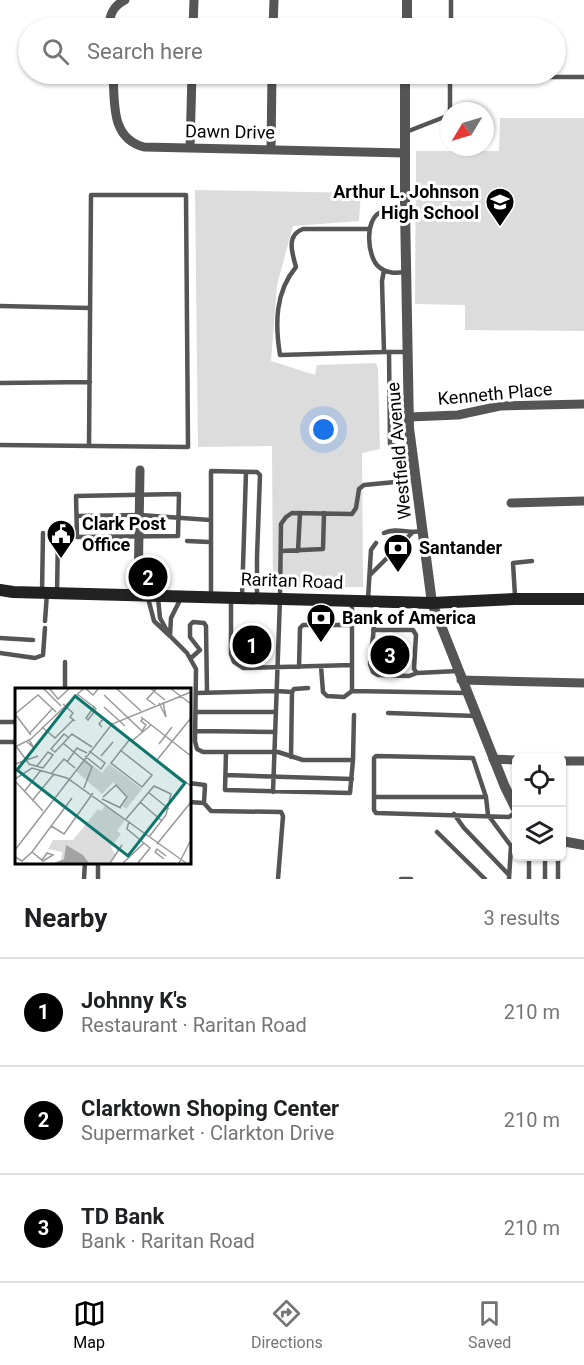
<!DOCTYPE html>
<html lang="en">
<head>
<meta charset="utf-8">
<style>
	:root { --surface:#fff; --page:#f2f2f2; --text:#202124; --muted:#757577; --line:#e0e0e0; --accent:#000 }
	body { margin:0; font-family:Roboto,sans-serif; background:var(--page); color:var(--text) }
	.controls { position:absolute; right:18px; bottom:18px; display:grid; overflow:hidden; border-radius:9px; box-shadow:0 2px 4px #0004 }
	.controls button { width:54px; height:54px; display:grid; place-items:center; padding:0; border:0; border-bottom:2px solid var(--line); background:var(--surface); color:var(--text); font:30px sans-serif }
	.compass { position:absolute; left:440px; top:102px; width:54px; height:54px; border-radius:50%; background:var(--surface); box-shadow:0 2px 4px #0004; rotate:232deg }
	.you { position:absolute; left:324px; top:430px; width:21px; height:21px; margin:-15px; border:4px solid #fff; border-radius:50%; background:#1a73e8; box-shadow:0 0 0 9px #1a73e833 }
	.badge { display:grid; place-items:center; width:39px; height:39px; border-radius:50%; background:var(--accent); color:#fff; font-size:20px; font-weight:700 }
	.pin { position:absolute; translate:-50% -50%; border:3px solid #fff; box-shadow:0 2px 6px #0006 }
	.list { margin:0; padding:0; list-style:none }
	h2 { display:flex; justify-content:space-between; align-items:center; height:78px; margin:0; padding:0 24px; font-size:26px }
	h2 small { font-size:20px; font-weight:400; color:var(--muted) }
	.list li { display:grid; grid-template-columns:39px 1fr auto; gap:18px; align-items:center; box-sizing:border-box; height:108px; padding:0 24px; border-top:2px solid var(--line) }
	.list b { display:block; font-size:22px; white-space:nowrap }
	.list p { margin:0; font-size:20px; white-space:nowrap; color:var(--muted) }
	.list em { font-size:20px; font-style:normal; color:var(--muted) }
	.icon { flex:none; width:33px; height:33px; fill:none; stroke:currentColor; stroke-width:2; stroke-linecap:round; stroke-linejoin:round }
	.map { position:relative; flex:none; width:584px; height:879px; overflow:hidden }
	.search { position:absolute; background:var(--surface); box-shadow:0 2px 4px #0004; left:18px; right:18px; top:18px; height:66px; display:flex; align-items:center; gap:15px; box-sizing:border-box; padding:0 21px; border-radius:33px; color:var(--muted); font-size:22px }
	.sheet { height:402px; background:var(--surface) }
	nav { display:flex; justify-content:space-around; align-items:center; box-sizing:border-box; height:84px; border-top:2px solid var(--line); background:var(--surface); font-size:16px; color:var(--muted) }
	nav a { display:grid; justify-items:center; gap:3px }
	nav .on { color:var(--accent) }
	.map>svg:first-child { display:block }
	.green { fill:#dcdcdc }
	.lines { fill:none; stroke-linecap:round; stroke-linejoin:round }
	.service { stroke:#555; stroke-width:4.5 }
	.minor { stroke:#555; stroke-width:9 }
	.tertiary { stroke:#555; stroke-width:10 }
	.secondary { stroke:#222; stroke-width:12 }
	.labels { text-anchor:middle; stroke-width:6; stroke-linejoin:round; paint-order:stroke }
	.street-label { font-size:18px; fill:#000; stroke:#fff }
	.poi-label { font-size:18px; font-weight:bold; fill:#000; stroke:#fff; text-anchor:start }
	.inset-road { fill:none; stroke:#999; stroke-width:1.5 }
	.view { fill:#0f766e; fill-opacity:0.15; stroke:#0f766e; stroke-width:3 }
	.inset-edge { fill:none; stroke:#000; stroke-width:3 }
</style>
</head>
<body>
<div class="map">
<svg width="584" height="879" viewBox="0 0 584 879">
	<rect width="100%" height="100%" fill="#fff"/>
	<path class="green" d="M500,118H584V331L465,330V305L415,304L416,151H499Z
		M195,190L361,193L359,221L293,226L277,285L271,361L315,375L317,365L376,363L378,369L380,449L362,453L363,587L273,588L272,446L198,447Z"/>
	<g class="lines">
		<path class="service" d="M451,28V0
			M550,77H584
			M450,111V74
			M406,132L447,116L449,112
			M405,211C397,211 388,210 381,212C364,219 367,257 379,267C387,274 396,273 406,272
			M370,229H303C286,235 292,253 296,267C275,292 275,324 280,355L384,352
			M384,270L382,281L384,352H408
			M0,306L90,308
			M389,352L390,444L401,448L411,447
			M0,383L90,382
			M0,445L188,447L186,195H91L89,446
			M179,494L178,536L77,537L76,496Z
			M77,516L140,515L210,520
			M384,533C397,527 409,534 422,531
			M187,541L209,542
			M281,551L323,549L324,513
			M298,551L300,513
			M370,575L412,533
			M42,593L43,533
			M57,593L58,535
			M515,596L513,563L532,561
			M211,597V471L257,472L260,475L257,557V596
			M148,598L154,621L170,636L160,618L158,598
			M181,598L171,618L170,636L187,653L196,669L195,741L197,749L203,752H278L303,760H353L350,793L225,790L226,752
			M242,598L246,472
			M368,599L371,550L376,543
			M231,600V654L234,662L243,668L352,665
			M352,602V691L467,693
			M374,602V627L370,664L373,672L378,675L409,676L417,673
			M45,621L47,593
			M373,630H413L416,635L414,669L417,673L458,671
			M0,638L33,640
			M0,653L35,658L43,655L45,628
			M191,658L200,650L190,637V625L193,622L204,623L206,626L207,692
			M321,666L323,692L327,696L344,697L352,691
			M299,667L300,628L303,625H352
			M65,690V662
			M292,692L294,689L308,688
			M196,693L276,691L292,692L291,757
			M196,712H275
			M388,713L476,716
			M0,722H16
			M195,731L275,732
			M0,742H16
			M353,760L354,715
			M226,775L352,779
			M189,783L205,785L204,803
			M273,792L280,599L281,524L286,517L292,513L352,514L356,508L359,489L364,485L416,480
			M374,796V810L376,813L509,817L516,812
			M486,797H376L374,796V758L376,756L473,758L486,797L488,815L511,846L509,879
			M189,802L204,803L211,811L281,812L283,816L278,879
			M454,814L464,828L509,875
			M437,832L485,879
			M84,879L85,862
			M98,879V862
			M401,879H411
			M529,879V856
			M545,879V856
			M558,879V856"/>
		<path class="minor" d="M109,28C109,15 113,6 125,0
			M193,28L194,0
			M273,28L274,0
			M113,74C115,102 110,138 144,147L405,153
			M190,148L192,74
			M271,149L272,74
			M409,417L458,415L500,406L584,404
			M511,503L584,501
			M138,595L140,470
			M461,680L584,683
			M493,759L516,760
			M562,761H584"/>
		<path class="tertiary" d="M407,28V0
			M405,74V209L409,428L432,603L505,787L516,809
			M562,841L584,845"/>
		<path class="secondary" d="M0,590L13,592L432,603L515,599H584"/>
	</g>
	<defs>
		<g id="school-pin" transform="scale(1.5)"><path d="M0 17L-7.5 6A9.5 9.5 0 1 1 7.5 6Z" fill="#000" stroke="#fff"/><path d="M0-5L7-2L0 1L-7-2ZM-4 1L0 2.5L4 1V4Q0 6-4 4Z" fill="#fff"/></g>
		<g id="civic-pin" transform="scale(1.5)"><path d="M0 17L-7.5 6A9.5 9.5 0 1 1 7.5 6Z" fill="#000" stroke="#fff"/><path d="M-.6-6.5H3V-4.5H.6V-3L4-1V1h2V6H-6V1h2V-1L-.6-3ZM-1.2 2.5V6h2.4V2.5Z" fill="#fff"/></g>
		<g id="bank-pin" transform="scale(1.5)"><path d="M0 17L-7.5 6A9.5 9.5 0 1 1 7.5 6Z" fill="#000" stroke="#fff"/><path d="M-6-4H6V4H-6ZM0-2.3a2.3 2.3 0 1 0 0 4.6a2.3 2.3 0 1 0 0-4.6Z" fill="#fff"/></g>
	</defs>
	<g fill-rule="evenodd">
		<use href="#school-pin" x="500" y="202"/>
		<use href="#civic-pin" x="61" y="534"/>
		<use href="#bank-pin" x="398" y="548"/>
		<use href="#bank-pin" x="321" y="618"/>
	</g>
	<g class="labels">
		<g class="street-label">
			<text transform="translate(230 132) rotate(1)" y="6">Dawn Drive</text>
			<text transform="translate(495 394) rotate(-5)" y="6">Kenneth Place</text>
			<text transform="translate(399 451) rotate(-95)" y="6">Westfield Avenue</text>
			<text transform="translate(292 581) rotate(2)" y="6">Raritan Road</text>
		</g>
		<g class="poi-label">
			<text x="479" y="198" text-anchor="end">Arthur L. Johnson<tspan x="479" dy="21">High School</tspan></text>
			<text x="82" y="530">Clark Post<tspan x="82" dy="21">Office</tspan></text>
			<text x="419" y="554">Santander</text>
			<text x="342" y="624">Bank of America</text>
		</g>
	</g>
	<g transform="translate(15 688)">
		<rect width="176" height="176" fill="#fff"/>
		<path d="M70,71L87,85L94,76L127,101L111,121L107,118L113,109L98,94L87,106L61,83ZM91,117L110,132L102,143L106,146L96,159L100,166L94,175H74L68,167L52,165L49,171L46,172L47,164L33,161L38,152H58L83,121L86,123Z" fill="#dcdcdc"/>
		<path d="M51,157L68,167L74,175H39L49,171Z" fill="#a3a3a3"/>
		<path class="inset-road" d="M28,0L46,18M34,0L43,11L55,0M70,0L78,7L84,0M101,0L126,23M135,0L150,12M155,0L176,16M62,6L79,19M89,7L127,43L131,37L126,33L128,30M144,15L151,29L148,14M48,16L58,25L55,29L60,33M140,17L132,11L142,0M79,19L81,21L73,32L71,30ZM89,19L110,38M0,26L23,7L41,24M0,26L16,47M126,29L176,68M27,39L40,50L58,32M87,39L84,36L88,31L176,98M14,46L37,21M53,49L49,46L36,61L40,64L57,46L77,59M117,53L136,37M12,54L19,60L14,52M48,55L77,79L69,100M144,56L157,39M1,58L14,76L28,80L38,67L33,64L22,78M0,59L16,51L69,0M105,62L137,87L127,99L96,75L115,51M70,68L86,81L90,75L74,63M86,68L98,54M142,72L176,30M52,74L62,60L72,65M0,76L23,68M37,85L49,71L60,80M0,91L17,80L52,90L171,175M0,93L28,123M9,104L26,82M133,104L154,121M88,109L101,97L112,109L105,119M87,111L106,120M17,113L39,86M125,114L147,133M111,131L139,98L156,106L151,127L134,149M36,138L49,146L78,105M142,156L176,114M0,162L97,36L176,4M17,164L28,173L38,167L32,165L27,172M0,169L7,173L17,164L57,110M149,171L140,164L142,161L151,168M95,175L107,157M108,175L129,155L112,141L114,133M123,175L135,160L129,155M164,175L176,152"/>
		<path class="view" d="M60,8L170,95L113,168L2,82Z"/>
		<rect width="176" height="176" class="inset-edge"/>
	</g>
</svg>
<div class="controls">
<button><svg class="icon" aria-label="locate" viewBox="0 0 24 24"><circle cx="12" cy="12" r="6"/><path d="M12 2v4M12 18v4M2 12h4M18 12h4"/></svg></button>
<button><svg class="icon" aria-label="layers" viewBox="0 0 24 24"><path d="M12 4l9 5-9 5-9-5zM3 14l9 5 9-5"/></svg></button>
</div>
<svg class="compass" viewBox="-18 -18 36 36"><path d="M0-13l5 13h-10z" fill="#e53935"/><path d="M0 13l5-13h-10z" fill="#757577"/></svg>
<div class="you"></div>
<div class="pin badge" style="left:252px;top:645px">1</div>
<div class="pin badge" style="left:148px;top:577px">2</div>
<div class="pin badge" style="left:390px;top:655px">3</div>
<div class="search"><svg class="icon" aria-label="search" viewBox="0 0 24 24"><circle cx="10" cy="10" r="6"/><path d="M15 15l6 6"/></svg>Search here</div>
</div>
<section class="sheet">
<h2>Nearby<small>3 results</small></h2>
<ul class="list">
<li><span class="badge">1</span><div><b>Johnny K's</b><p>Restaurant · Raritan Road</p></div><em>210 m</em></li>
<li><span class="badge">2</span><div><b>Clarktown Shoping Center</b><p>Supermarket · Clarkton Drive</p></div><em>210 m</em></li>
<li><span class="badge">3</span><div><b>TD Bank</b><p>Bank · Raritan Road</p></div><em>210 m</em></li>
</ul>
</section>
<nav>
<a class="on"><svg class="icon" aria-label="map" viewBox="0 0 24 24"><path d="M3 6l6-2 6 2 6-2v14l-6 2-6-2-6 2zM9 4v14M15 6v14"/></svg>Map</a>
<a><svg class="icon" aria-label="directions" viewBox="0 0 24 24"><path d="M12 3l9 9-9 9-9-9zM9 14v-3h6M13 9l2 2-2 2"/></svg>Directions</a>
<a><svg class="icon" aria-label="saved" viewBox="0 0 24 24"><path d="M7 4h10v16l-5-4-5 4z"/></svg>Saved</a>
</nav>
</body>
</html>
